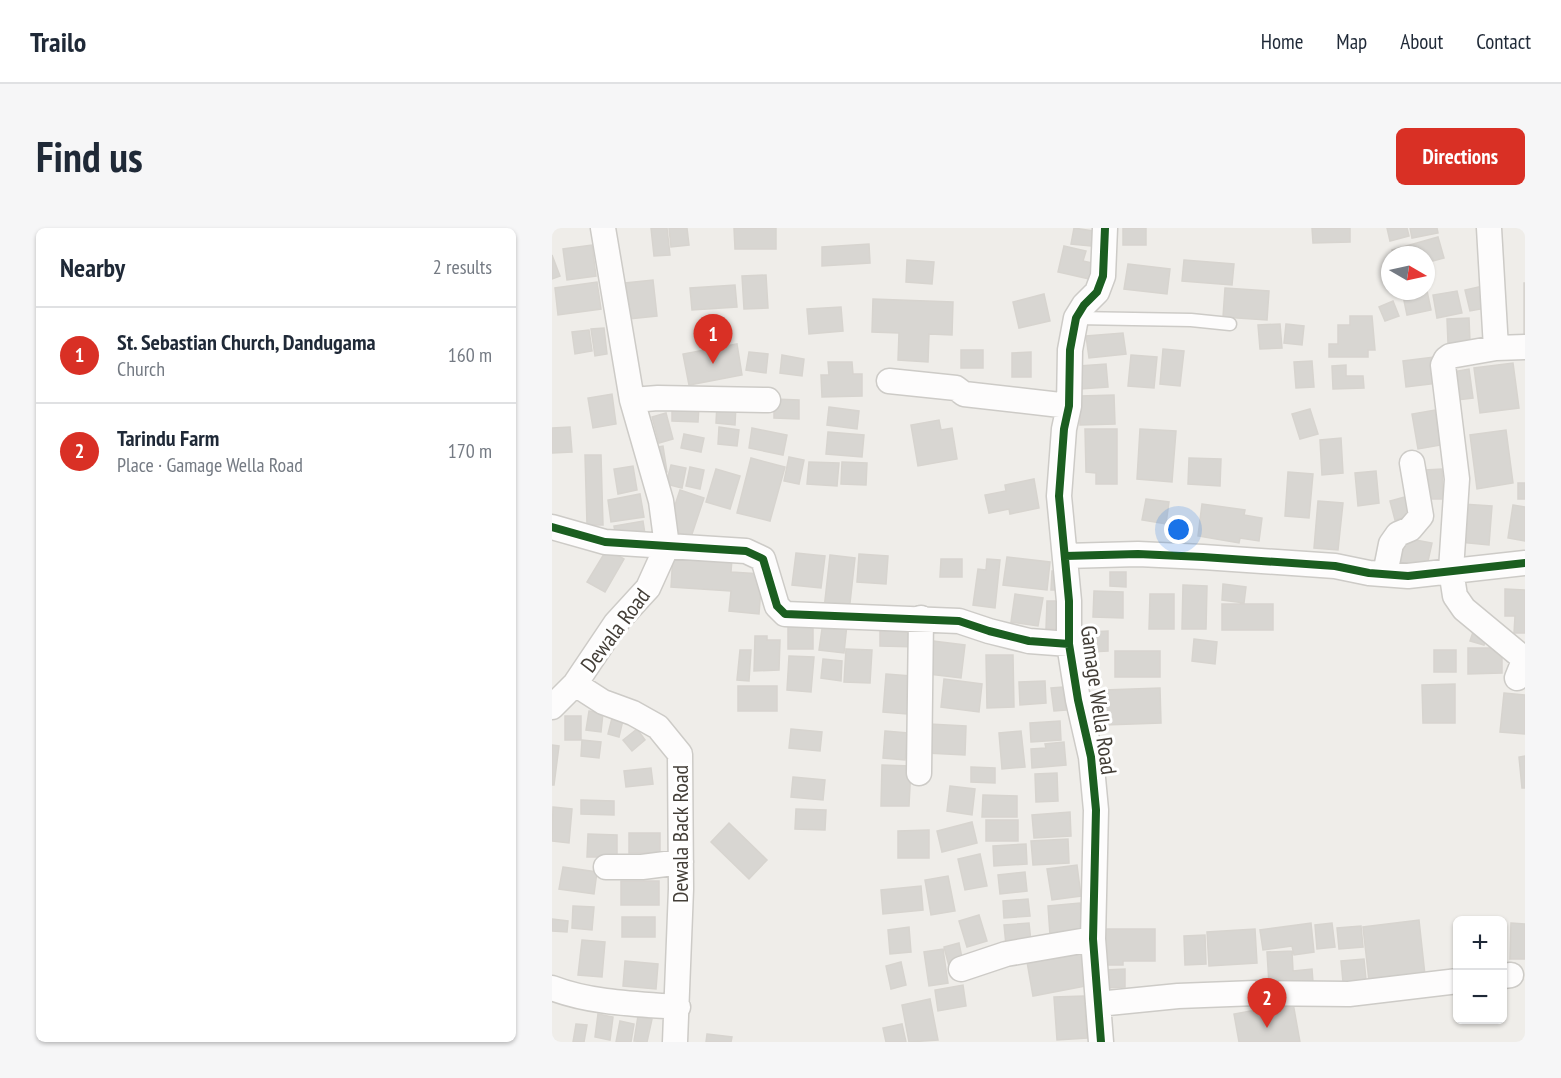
<!DOCTYPE html>
<html lang="en">
<head>
<meta charset="utf-8">
<style>
	:root { --surface:#fff; --page:#f6f6f7; --text:#1f2937; --muted:#747a83; --line:#e0e1e3; --accent:#d93025 }
	body { margin:0; font-family:"PT Sans Narrow",sans-serif; background:var(--page); color:var(--text) }
	.controls { position:absolute; right:18px; bottom:18px; display:grid; overflow:hidden; border-radius:9px; box-shadow:0 2px 4px #0004 }
	.controls button { width:54px; height:54px; display:grid; place-items:center; padding:0; border:0; border-bottom:2px solid var(--line); background:var(--surface); color:var(--text); font:30px sans-serif }
	.compass { position:absolute; left:829px; top:18px; width:54px; height:54px; border-radius:50%; background:var(--surface); box-shadow:0 2px 4px #0004; rotate:99deg }
	.you { position:absolute; left:627px; top:302px; width:21px; height:21px; margin:-15px; border:4px solid #fff; border-radius:50%; background:#1a73e8; box-shadow:0 0 0 9px #1a73e833 }
	.badge { display:grid; place-items:center; width:39px; height:39px; border-radius:50%; background:var(--accent); color:#fff; font-size:20px; font-weight:700 }
	.pin { position:absolute; translate:-50% -50px; filter:drop-shadow(0 2px 3px #0008) }
	.pin::after { content:''; position:absolute; top:32px; width:21px; height:18px; background:inherit; clip-path:polygon(0 0,100% 0,50% 100%) }
	.list { margin:0; padding:0; list-style:none }
	h2 { display:flex; justify-content:space-between; align-items:center; height:78px; margin:0; padding:0 24px; font-size:26px }
	h2 small { font-size:20px; font-weight:400; color:var(--muted) }
	.list li { display:grid; grid-template-columns:39px 1fr auto; gap:18px; align-items:center; box-sizing:border-box; height:96px; padding:0 24px; border-top:2px solid var(--line) }
	.list b { display:block; font-size:22px; white-space:nowrap }
	.list p { margin:0; font-size:20px; white-space:nowrap; color:var(--muted) }
	.list em { font-size:20px; font-style:normal; color:var(--muted) }
	.map { position:relative; flex:none; width:973px; height:814px; overflow:hidden; border-radius:9px }
	header { display:flex; align-items:center; gap:36px; box-sizing:border-box; height:84px; padding:0 30px; background:var(--surface); border-bottom:2px solid var(--line) }
	header strong { font-size:28px }
	nav { display:flex; gap:33px; margin-inline-start:auto; font-size:21px }
	.intro { display:flex; align-items:center; justify-content:space-between; box-sizing:border-box; height:144px; padding:0 36px }
	h1 { margin:0; font-size:42px }
	.button { padding:15px 27px; border-radius:9px; background:var(--accent); color:#fff; font-size:21px; font-weight:700 }
	main { display:flex; gap:36px; padding:0 36px }
	aside { flex:1; background:var(--surface); border-radius:9px; box-shadow:0 2px 4px #0004 }
	.map>svg:first-child { display:block }
	.building { fill:#d8d6d2; stroke:#d7d4cf; stroke-width:1.5 }
	.lines { fill:none; stroke-linecap:round; stroke-linejoin:round }
	.service-casing { stroke:#cdcbc7; stroke-width:15 }
	.minor-casing { stroke:#cdcbc7; stroke-width:27 }
	.service { stroke:#fdfcfc; stroke-width:12 }
	.minor { stroke:#fdfcfc; stroke-width:24 }
	.cycleway-casing { stroke:#fff; stroke-width:11 }
	.cycleway { stroke:#1b5e20; stroke-width:8 }
	.labels { text-anchor:middle; stroke-width:6; stroke-linejoin:round; paint-order:stroke }
	.street-label { font-size:22px; fill:#433e37; stroke:#fff }
</style>
</head>
<body>
<header>
<strong>Trailo</strong>
<nav><a>Home</a><a>Map</a><a>About</a><a>Contact</a></nav>
</header>
<div class="intro"><h1>Find us</h1><a class="button">Directions</a></div>
<main>
<aside>
<h2>Nearby<small>2 results</small></h2>
<ul class="list">
<li><span class="badge">1</span><div><b>St. Sebastian Church, Dandugama</b><p>Church</p></div><em>160 m</em></li>
<li><span class="badge">2</span><div><b>Tarindu Farm</b><p>Place · Gamage Wella Road</p></div><em>170 m</em></li>
</ul>
</aside>
<div class="map">
<svg width="973" height="814" viewBox="0 0 973 814">
	<rect width="100%" height="100%" fill="#efede9"/>
	<path class="building" d="M99,0H115L118,27L102,28Z
		M117,0H135L137,17L119,19Z
		M182,0H224V21H183Z
		M522,0L541,3L539,18L519,16Z
		M571,0H594V17H571Z
		M760,0H798V14L761,15Z
		M835,0H855L857,8L838,13Z
		M858,0H885L886,5L860,10Z
		M886,9L892,30L877,34L880,43L874,44V27H841L840,22Z
		M317,16L318,35L270,38V19Z
		M40,17L44,48L15,52L11,21Z
		M512,18L534,23L531,33L545,36L542,52L506,44Z
		M0,27L8,48L0,51Z
		M355,32L382,34L380,56L354,54Z
		M632,32L682,36L680,57L630,53Z
		M576,36L618,41L615,66L572,61Z
		M214,47L216,80L192,81L190,48Z
		M101,52L105,88L77,91L73,55Z
		M45,54L49,81L6,87L3,60Z
		M972,55H973V110H972Z
		M183,57L185,79L140,82L138,60Z
		M936,57L940,79L918,83L913,62Z
		M874,58L879,82L855,87L850,63H874Z
		M673,60L717,63L715,92L671,89Z
		M905,63L910,85L885,90L881,67Z
		M492,66L498,93L467,100L461,74Z
		M321,71L401,74L400,107L377,106L376,134L346,132L347,105L320,104Z
		M841,73L847,88L833,93L827,79Z
		M289,79L291,103L257,106L255,81Z
		M798,88H820L823,122H816V129H777V116H786V97H798Z
		M917,90L918,114L896,115L895,91Z
		M728,96L730,120L708,121L706,97Z
		M734,96L752,98L750,117L732,115Z
		M52,100L55,126L43,128L39,101Z
		M37,102L40,123L23,126L20,104Z
		M571,105L574,126L537,130L534,108Z
		M185,116L190,147L137,157L131,126Z
		M611,121L632,123L628,158L608,156Z
		M409,122H431V140H409Z
		M197,124L216,126L214,145L194,142Z
		M479,124V149H460V125Z
		M230,127L252,131L250,148L228,145Z
		M579,127L605,129L602,160L576,158Z
		M882,129L886,155L854,159L851,133Z
		M760,133L762,159L744,160L742,134Z
		M276,134H300L301,146H310V168L270,169L269,147H277Z
		M961,135L967,180L928,185L922,140Z
		M554,136L556,159L528,161L527,138Z
		M794,137V148H811L812,160L781,161L780,138Z
		M917,141L921,170L905,172L900,144Z
		M60,166L64,196L41,200L36,170Z
		M562,167L563,196L528,197V168Z
		M222,171L247,172V191L222,190Z
		M165,175L184,177L183,197L164,195Z
		M120,178H147L146,194L120,193Z
		M277,179L307,183L305,201L275,197Z
		M758,181L766,206L748,211L740,186Z
		M883,182L889,217L866,221L860,186Z
		M114,185L121,211L107,215L100,189Z
		M387,192L389,202L400,200L405,231L366,238L359,197Z
		M18,199L20,224L0,225V200Z
		M167,199L187,202L185,218L166,216Z
		M200,200L235,207L231,227L197,220Z
		M533,201H565V256H544V245L534,244Z
		M588,201L624,203L620,254L585,251Z
		M954,202L961,255L925,261L918,207Z
		M276,204L312,207L310,229L274,226Z
		M132,206L152,210L149,224L129,220Z
		M789,210L791,245L770,247L768,212Z
		M111,218L115,244L103,246L99,220Z
		M33,227H49L51,297H35Z
		M237,229L252,232L247,256L232,253Z
		M199,230L233,239L218,293L185,285Z
		M637,230L669,231L668,258L636,256Z
		M257,234L287,235L285,258L255,256Z
		M290,234L315,235L314,257L289,256Z
		M119,237L134,240L130,260L114,256Z
		M81,238L85,262L66,266L62,241Z
		M138,239L152,242L148,261L134,258Z
		M164,241L188,248L178,281L154,274Z
		M890,241L891,271H875L873,242Z
		M824,243L827,275L806,278L803,245Z
		M736,244L761,246L757,290L733,288Z
		M482,251L487,280L458,286L457,281L437,285L433,267L454,263L453,257Z
		M966,255H973V271H966Z
		M128,262L152,270L139,309L115,301Z
		M88,266L92,289L59,294L56,272Z
		M860,267L865,286L843,292L838,273Z
		M594,271L617,274L614,296L590,292Z
		M766,273L791,275L786,322L762,320Z
		M650,276L693,282L692,287L710,290L707,313L688,310L687,315L646,308Z
		M910,276L940,278L937,317L907,314Z
		M961,277L973,279V313L956,310Z
		M91,293L93,306L64,311L62,298Z
		M853,310L880,315L874,342L848,336Z
		M55,321L72,331L53,364L35,354Z
		M244,325L273,328L269,360L240,357Z
		M307,326L336,328L334,356L305,354Z
		M121,327L180,331L179,344L210,346L207,386L177,383L179,363L119,359Z
		M278,327L303,330L297,384L272,381Z
		M455,329L498,334L495,362L451,357Z
		M389,331H410V349H388Z
		M435,331L448,332L443,380L421,377L426,341L434,342Z
		M500,343L512,344L511,362H499Z
		M558,344H574V359L558,358Z
		M671,356L694,359L692,375L670,372Z
		M631,357L655,358L654,401H630Z
		M953,361L973,362V405H962L963,388H953Z
		M542,363L571,364V390L541,389Z
		M463,366L491,370L486,398L459,394Z
		M598,366H622V401H597Z
		M495,373H512V401H494Z
		M670,376H721V402H670Z
		M271,394L295,396L292,425L267,422Z
		M328,394L367,395V419L328,418Z
		M261,397V421H236V398Z
		M922,401L936,405L932,417L918,413Z
		M556,403V423L538,424L537,404Z
		M203,408H215V412H228L227,442L202,443Z
		M642,411L665,414L663,436L640,433Z
		M381,413L413,417L409,450L377,446Z
		M916,420H950V445L916,446Z
		M294,421L320,422L318,455L292,454Z
		M188,422H199L197,453L185,452Z
		M882,422H904V444H882Z
		M563,423H608V449H563Z
		M434,427H461L462,479L435,480Z
		M237,428L262,429L259,464L235,462Z
		M271,431L290,433L289,453L269,450Z
		M334,446L359,448L355,486L331,484Z
		M392,451L430,456L427,484L389,479Z
		M493,453L494,475L468,477L467,454Z
		M903,456V495H871L870,457Z
		M186,458H225V483H186Z
		M511,459L514,482L502,483L499,460Z
		M608,460L609,495L553,497L552,462Z
		M952,465L973,467V506L948,504Z
		M37,483L51,485L49,504L34,502Z
		M13,488H29V512H13Z
		M60,490L71,492L67,509L56,506Z
		M508,493L509,512L479,514L478,495Z
		M377,496L414,498L413,527L375,525Z
		M85,501L93,512L80,523L71,512Z
		M239,501L270,504L268,523L237,520Z
		M333,503L356,505L353,532L331,530Z
		M469,503L473,539L450,541L447,505Z
		M30,512L49,514L47,530L29,528Z
		M512,514L514,537L480,540L479,521L494,520L493,516Z
		M0,517L7,518L2,557H0Z
		M973,528V560H970L967,529Z
		M330,537L359,538L357,578H329Z
		M419,539L443,540V555L419,554Z
		M99,540L101,556L74,559L72,543Z
		M505,545L506,573L484,574L483,546Z
		M241,549L273,552L271,572L239,569Z
		M398,558L423,561L420,587L395,583Z
		M431,567L465,568V589H430Z
		M29,572L62,573V587L29,586Z
		M1,579L20,581L17,615L0,613Z
		M244,581L274,582L273,602L243,601Z
		M518,584L519,608L482,610L480,587Z
		M434,592H466V613H434Z
		M420,594L425,615L390,624L385,603Z
		M177,595L215,632L197,651L159,614Z
		M377,602V630H346V603Z
		M77,605H108V625H77Z
		M36,606L65,607V629H35Z
		M516,611L517,635L481,637L479,613Z
		M474,616L475,636L442,638L441,618Z
		M428,626L435,658L413,662L406,631Z
		M525,637L529,668L500,672L495,641Z
		M11,639L45,644L42,666L7,661Z
		M473,644L475,663L448,666L446,647Z
		M396,648L403,683L379,687L373,652Z
		M69,653H107V677H69Z
		M369,658L371,682L331,686L329,662Z
		M476,671L478,688L452,690L451,673Z
		M528,675L531,704L498,707L496,678Z
		M21,678L42,679L40,702L20,700Z
		M427,687L435,713L415,719L407,693Z
		M70,689H103V709H70Z
		M0,691L16,693L15,704L0,703Z
		M867,692L873,747L817,753L811,699Z
		M477,695L479,714L454,717L452,697Z
		M759,695L762,724L742,727L740,718L711,722L708,702Z
		M780,695L783,719L765,721L763,697Z
		M959,695L973,696V731H958Z
		M809,698L811,719L787,721L785,700Z
		M357,699L359,724L338,726L336,702Z
		M548,701H603V733H571V737H551Z
		M703,701L705,735L657,738L655,704Z
		M653,707L654,736L633,737L632,708Z
		M30,712L53,714L50,749L26,747Z
		M407,715L411,735L397,738L392,719Z
		M532,718L539,757L481,768L474,728Z
		M391,721L396,755L377,758L372,724Z
		M740,723L741,743L760,741L761,754L717,757L715,724Z
		M812,731L814,752L791,754L789,733Z
		M73,733L106,736L104,761L71,758Z
		M349,734L354,757L339,761L334,738Z
		M573,741V759L553,760L552,742Z
		M411,757L414,778L386,783L383,762Z
		M532,768L535,810L505,812L502,769Z
		M378,771L386,812L357,814L350,777Z
		M741,775L748,814H687L682,786Z
		M46,786L61,789L58,812L43,809Z
		M86,788L100,791L95,814L82,813Z
		M68,793L82,796L79,814H64Z
		M24,796L35,797L32,814H21Z
		M350,796L354,814H334L331,800Z
		M155,806L180,809L179,814H154Z"/>
	<g class="lines">
		<g class="service-casing">
			<path id="service" d="M524,90L639,92L678,96"/>
		</g>
		<g class="minor-casing">
			<path id="minor" d="M51,0L80,172L109,273L115,318
				M937,0L944,120
				M337,153L404,160L412,166L517,178
				M80,172L106,170L216,172
				M0,299L53,314L194,323L211,331L225,378L233,386L407,393L437,403L477,413L517,416
				M513,328L586,326L651,329L783,338L817,345L856,348L973,335
				M833,346L839,316L846,306L858,301L869,288L860,235
				M965,450L971,435L970,429L912,381L903,368L899,342L905,251L891,137L894,131L898,128L944,120L973,119
				M23,456L51,474L81,485L106,499L128,526L129,661L123,814
				M0,479L23,456L64,395L96,360L115,318
				M367,545L369,390
				M54,639H90L129,634
				M409,741L454,726L541,711
				M951,748L959,747
				M0,760C39,775 84,776 126,779
				M546,776L626,768L704,765L797,766L906,753
				M549,814L541,711L544,582L539,529L526,472L517,416V373L507,268L512,201L517,178L518,122L524,90L532,77L545,64L551,48L553,0"/>
		</g>
		<use href="#service" class="service"/>
		<use href="#minor" class="minor"/>
		<g class="cycleway-casing">
			<path id="cycleway" d="M0,299L53,314L194,323L211,331L225,378L233,386L407,393L437,403L477,413L517,416
				M513,328L586,326L651,329L783,338L817,345L856,348L973,335
				M549,814L541,711L544,582L539,529L526,472L517,416V373L507,268L512,201L517,178L518,122L524,90L532,77L545,64L551,48L553,0"/>
		</g>
		<use href="#cycleway" class="cycleway"/>
	</g>
	<g class="labels">
		<g class="street-label">
			<text transform="translate(63 402) rotate(-53)" y="8">Dewala Road</text>
			<text transform="translate(547 472) rotate(82)" y="8">Gamage Wella Road</text>
			<text transform="translate(128 606) rotate(-90)" y="8">Dewala Back Road</text>
		</g>
	</g>
</svg>
<div class="controls">
<button>+</button>
<button>−</button>
</div>
<svg class="compass" viewBox="-18 -18 36 36"><path d="M0-13l5 13h-10z" fill="#e53935"/><path d="M0 13l5-13h-10z" fill="#747a83"/></svg>
<div class="you"></div>
<div class="pin badge" style="left:161px;top:136px">1</div>
<div class="pin badge" style="left:715px;top:800px">2</div>
</div>
</main>
</body>
</html>
